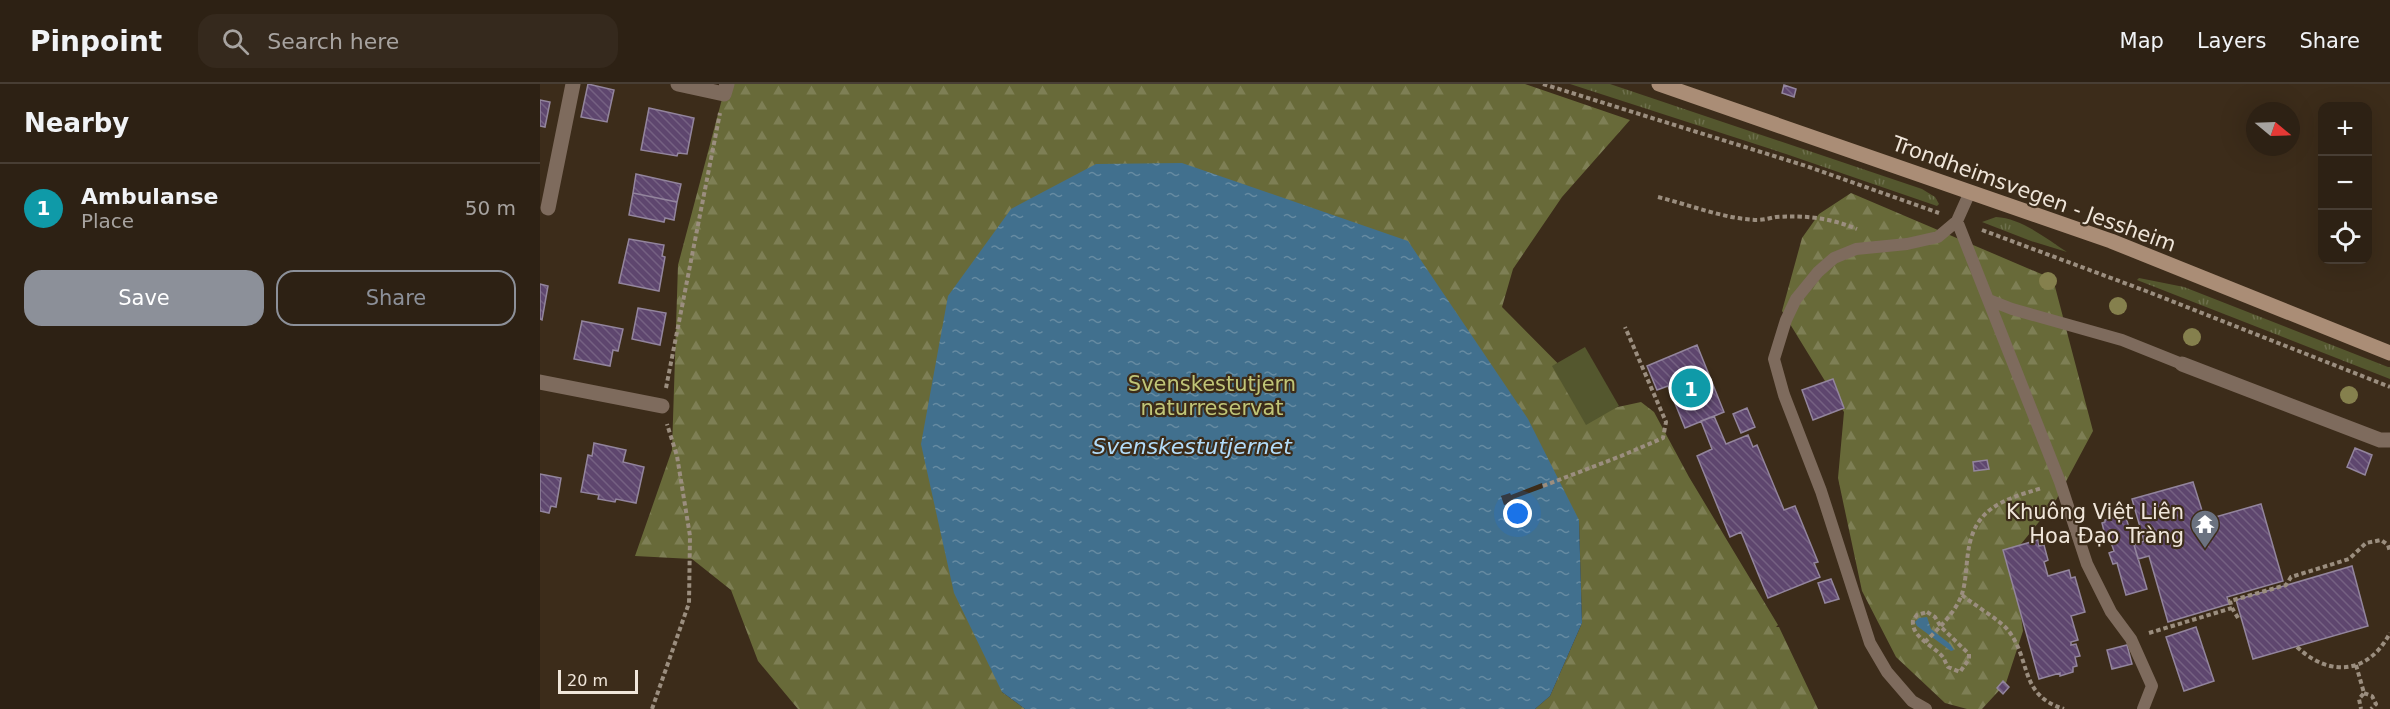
<!DOCTYPE html>
<html lang="en">
<head>
<meta charset="utf-8">
<style>
	:root { --surface:#2d2114; --page:#35291d; --text:#f1f3f6; --muted:#a7a3a0; --line:#483e34; --accent:#8c9099 }
	body { margin:0; font-family:"DejaVu Sans",sans-serif; background:var(--page); color:var(--text) }
	.controls { position:absolute; right:18px; top:18px; display:grid; overflow:hidden; border-radius:12px; box-shadow:0 6px 24px #0002 }
	.controls button { width:54px; height:54px; display:grid; place-items:center; padding:0; border:0; border-bottom:2px solid var(--line); background:var(--surface); color:var(--text); font:30px sans-serif }
	.compass { position:absolute; left:1706px; top:18px; width:54px; height:54px; border-radius:50%; background:var(--surface); box-shadow:0 6px 24px #0002; rotate:109deg }
	.scale { position:absolute; left:18px; bottom:15px; width:80px; box-sizing:border-box; padding-left:6px; border:3px solid #f0e6da; border-top:0; font-size:16px; line-height:21px; white-space:nowrap; color:#f0e6da; -webkit-text-stroke:4px #3c2c1a; paint-order:stroke }
	.you { position:absolute; left:978px; top:430px; width:21px; height:21px; margin:-15px; border:4px solid #fff; border-radius:50%; background:#1a73e8; box-shadow:0 0 0 9px #1a73e833 }
	.badge { display:grid; place-items:center; width:39px; height:39px; border-radius:50%; background:var(--accent); color:#fff; font-size:20px; font-weight:700 }
	.pin { position:absolute; translate:-50% -50%; border:3px solid #fff; box-shadow:0 2px 6px #0006 }
	.list { margin:0; padding:0; list-style:none }
	h2 { display:flex; justify-content:space-between; align-items:center; height:78px; margin:0; padding:0 24px; font-size:26px }
	h2 small { font-size:20px; font-weight:400; color:var(--muted) }
	.list li { display:grid; grid-template-columns:39px 1fr auto; gap:18px; align-items:center; box-sizing:border-box; height:90px; padding:0 24px; border-top:2px solid var(--line) }
	.list b { display:block; font-size:22px; white-space:nowrap }
	.list p { margin:0; font-size:20px; white-space:nowrap; color:var(--muted) }
	.list em { font-size:20px; font-style:normal; color:var(--muted) }
	.actions { display:flex; gap:12px; padding:18px 24px }
	.actions a { flex:1; padding:14px 0; border:2px solid var(--accent); border-radius:18px; text-align:center; font-size:21px; color:var(--accent) }
	.actions .main { background:var(--accent); color:#fff }
	.icon { flex:none; width:33px; height:33px; fill:none; stroke:currentColor; stroke-width:2; stroke-linecap:round; stroke-linejoin:round }
	.map { position:relative; flex:none; width:1850px; height:625px; overflow:hidden }
	header { display:flex; align-items:center; gap:36px; box-sizing:border-box; height:84px; padding:0 30px; background:var(--surface); border-bottom:2px solid var(--line) }
	header strong { font-size:28px }
	nav { display:flex; gap:33px; margin-inline-start:auto; font-size:21px }
	.search { width:420px; height:54px; background:var(--page); display:flex; align-items:center; gap:15px; box-sizing:border-box; padding:0 21px; border-radius:18px; color:var(--muted); font-size:22px }
	main { display:flex }
	aside { flex:1; background:var(--surface) }
	.map>svg:first-child { display:block }
	.grass { fill:url(#grass-tufts) }
	.forest { fill:url(#forest-firs) }
	.pitch { fill:#54572e }
	.water { fill:url(#water-ripples) }
	.pier { fill:#3c2c1a }
	.building { fill:url(#building-back-hatch); stroke:#93859d; stroke-width:1.5 }
	.lines { fill:none; stroke-linecap:round; stroke-linejoin:round }
	.path { stroke:#9b8e7f; stroke-width:4; stroke-dasharray:4.5 3; stroke-linecap:butt }
	.service { stroke:#7e6b5d; stroke-width:12 }
	.pedestrian { stroke:#7e6b5d; stroke-width:15 }
	.minor { stroke:#7e6b5d; stroke-width:15 }
	.secondary { stroke:#aa8d76; stroke-width:15 }
	.tree { fill:#85804d }
	.labels { text-anchor:middle; stroke-width:4.5; stroke-linejoin:round; paint-order:stroke }
	.street-label { font-size:21px; fill:#f0e6da; stroke:#3c2c1a }
	.park-label { font-size:21px; fill:#c0c577; stroke:#3c2c1a }
	.poi-label { font-size:21px; fill:#f0e6da; stroke:#3c2c1a; text-anchor:end }
	.water-label { font-size:22px; font-style:italic; fill:#b2dcfa; stroke:#3c2c1a }
</style>
</head>
<body>
<header>
<strong>Pinpoint</strong>
<div class="search"><svg class="icon" aria-label="search" viewBox="0 0 24 24"><circle cx="10" cy="10" r="6"/><path d="M15 15l6 6"/></svg>Search here</div>
<nav><a>Map</a><a>Layers</a><a>Share</a></nav>
</header>
<main>
<aside>
<h2>Nearby<small></small></h2>
<ul class="list">
<li><span class="badge" style="background:#0f9aa8">1</span><div><b>Ambulanse</b><p>Place</p></div><em>50 m</em></li>
</ul>
<div class="actions"><a class="main">Save</a><a>Share</a></div>
</aside>
<div class="map">
<svg width="1850" height="625" viewBox="0 0 1850 625">
	<defs>
		<pattern id="grass-tufts" width="24" height="20" patternUnits="userSpaceOnUse" patternTransform="scale(1.5)"><rect width="24" height="20" fill="#54572e"/><path d="M3 7l-1-3M5 7V3M7 7l1-3M15 17l-1-3M17 17v-4M19 17l1-3" fill="none" stroke="#6d6f4c"/></pattern>
		<pattern id="forest-firs" width="22" height="20" patternUnits="userSpaceOnUse" patternTransform="scale(1.5)"><rect width="22" height="20" fill="#686a39"/><path d="M5 1l3.5 6h-7zM16 11l3.5 6h-7z" fill="#7e7f55"/></pattern>
		<pattern id="water-ripples" width="26" height="14" patternUnits="userSpaceOnUse" patternTransform="scale(1.5)"><rect width="26" height="14" fill="#41708e"/><path d="M2 4q2-2 4 0t4 0M15 11q2-2 4 0t4 0" fill="none" stroke="#668ba2"/></pattern>
		<pattern id="building-back-hatch" width="6" height="6" patternUnits="userSpaceOnUse" patternTransform="scale(1.5)"><rect width="6" height="6" fill="#5e466e"/><path d="M-1 5l2 2M0 0l6 6M5-1l2 2" fill="none" stroke="#756182"/></pattern>
	</defs>
	<rect width="100%" height="100%" fill="#3c2c1a"/>
	<path class="grass" d="M1030,0H1070L1382,105L1395,113L1399,120L1397,122L1246,70Z
		M1456,133C1481,134 1507,155 1527,168L1491,157L1442,138Z
		M1599,194L1644,203L1848,283H1850V295L1597,196Z"/>
	<path class="forest" d="M186,0H985L1090,36L1022,113L973,185L962,223L1064,326L1101,318L1114,328L1149,393L1238,541L1236,543H1239L1278,625H995L1010,612L1042,539L1039,436L462,608L485,625H258L218,577L191,506L152,475L95,472L132,366L138,181Z
		M1311,109L1513,195L1553,347L1515,418L1473,470L1483,547L1466,599L1442,625H1427L1405,619L1356,573L1322,507L1298,394L1304,328L1242,227L1262,154L1279,130Z"/>
	<path class="pitch" d="M1045,263L1079,322L1046,341L1012,282Z"/>
	<path class="water" d="M642,79L868,157L988,335L1039,436L1042,539L1010,612L995,625H485L462,608L414,509L381,360L408,212L471,125L556,80Z
		M1387,533L1391,545L1410,560L1414,566L1411,567L1377,542L1375,538L1379,534Z"/>
	<path class="pier" d="M1002,399L1003,404L973,415V418L964,421L961,412L970,409L971,411Z"/>
	<path class="building" d="M48,0L74,6L67,38L41,33Z
		M1244,1L1256,5L1254,13L1242,9Z
		M0,16L10,18L5,43L0,42Z
		M109,24L154,34L147,70L138,69L137,72L101,66Z
		M96,90L141,100L137,118L93,109Z
		M93,109L137,118L134,136L125,134L124,138L89,131Z
		M89,155L124,161L122,172L125,173L119,207L79,199Z
		M0,200L8,202L2,236L0,235Z
		M98,224L126,229L120,261L92,255Z
		M42,237L83,245L78,267L73,266L70,282L34,275Z
		M1157,261L1184,328L1145,344L1128,302L1117,306L1107,282Z
		M1293,295L1304,324L1273,336L1262,306Z
		M1207,324L1215,343L1201,349L1193,330Z
		M1174,332L1186,360L1208,351L1213,363L1217,361L1244,426L1255,422L1278,478L1274,479L1280,493L1228,514L1201,448L1190,453L1157,372L1172,365L1161,337Z
		M54,359L86,366L83,378L104,383L96,419L76,415L75,418L58,415L59,411L41,408L48,371L52,372Z
		M1815,364L1832,371L1825,391L1807,383Z
		M1447,376L1449,385L1434,387L1433,378Z
		M0,390L21,394L16,423L11,422L9,429L0,427Z
		M1653,398L1665,436L1721,420L1743,497L1687,513L1689,520L1628,538L1609,472L1598,475L1594,461L1604,457L1592,415Z
		M1585,430L1607,505L1586,511L1577,479L1573,480L1569,469L1574,467L1568,450L1565,451L1562,439L1565,438V436Z
		M1498,456L1499,462L1504,461L1508,476L1504,478L1508,492L1529,486L1531,494L1535,493L1545,528L1531,532L1538,556L1531,558V561L1536,560L1540,572L1535,573L1537,582L1533,583V588L1520,592V589L1499,595L1463,466Z
		M1812,482L1828,542L1713,575L1696,516Z
		M1291,495L1299,515L1285,519L1278,499Z
		M1656,543L1674,597L1644,607L1626,553Z
		M1587,561L1592,580L1572,585L1567,566Z
		M1463,597L1469,603L1463,610L1457,604Z"/>
	<g class="lines">
		<path class="path" d="M1003,0L1266,82L1399,129
			M1118,113C1150,121 1185,135 1217,136C1224,136 1230,134 1236,133C1265,131 1290,134 1317,145
			M1442,146L1606,207L1850,303
			M126,304L180,29
			M1003,402L1081,372L1123,354L1126,338L1085,243
			M1422,511C1434,521 1458,535 1467,545C1492,575 1478,611 1524,625
			M1387,528L1395,533L1401,543L1429,570V575L1420,588L1408,583C1405,578 1404,573 1400,570C1390,560 1371,552 1373,536L1377,531Z
			M1698,534L1692,524L1690,517L1746,501L1751,493L1809,475L1826,459L1841,456L1848,461L1850,468
			M1609,549L1692,524
			M1385,558C1398,545 1416,528 1422,510C1426,498 1426,482 1428,469C1434,424 1462,416 1502,404
			M1757,563C1789,593 1828,591 1850,549
			M1816,581L1824,609L1819,615L1821,625
			M1824,609L1832,612L1836,620L1831,625
			M112,625L149,519L150,452L137,372L127,340"/>
		<path class="service" d="M1417,137L1520,398L1547,480L1571,528L1591,555L1612,602L1603,625
			M1449,216L1472,225L1582,256L1642,280
			M1386,625L1372,617L1347,588L1330,559L1281,407L1244,311L1234,275L1246,236L1256,215L1278,188L1294,174L1316,165L1367,160L1398,153L1417,137L1430,108"/>
		<path class="pedestrian" d="M1642,280L1840,356H1850"/>
		<path class="minor" d="M138,0L184,10L187,0
			M8,124L33,0
			M0,298L122,322"/>
		<path class="secondary" d="M1119,0L1571,157L1850,269"/>
	</g>
	<g class="tree">
		<circle cx="1508" cy="197" r="9"/>
		<circle cx="1578" cy="222" r="9"/>
		<circle cx="1652" cy="253" r="9"/>
		<circle cx="1809" cy="311" r="9"/>
	</g>
	<defs>
		<g id="temple-pin" transform="scale(1.5)"><path d="M0 17L-7.5 6A9.5 9.5 0 1 1 7.5 6Z" fill="#6b7280" stroke="#3c2c1a"/><path d="M0-6L5-2H3V0L6.5 2.5H4V6H1.5V3h-3V6H-4V2.5H-6.5L-3 0V-2H-5Z" fill="#fff"/></g>
	</defs>
	<g fill-rule="evenodd">
		<use href="#temple-pin" x="1665" y="440"/>
	</g>
	<g class="labels">
		<g class="street-label">
			<text transform="translate(1494 110) rotate(20)" y="7">Trondheimsvegen - Jessheim</text>
		</g>
		<g class="park-label">
			<text x="672" y="307">Svenskestutjern<tspan x="672" dy="24">naturreservat</tspan></text>
		</g>
		<g class="poi-label">
			<text x="1644" y="435">Khuông Việt Liên<tspan x="1644" dy="24">Hoa Đạo Tràng</tspan></text>
		</g>
		<g class="water-label">
			<text x="652" y="370">Svenskestutjernet</text>
		</g>
	</g>
</svg>
<div class="controls">
<button>+</button>
<button>−</button>
<button><svg class="icon" aria-label="locate" viewBox="0 0 24 24"><circle cx="12" cy="12" r="6"/><path d="M12 2v4M12 18v4M2 12h4M18 12h4"/></svg></button>
</div>
<svg class="compass" viewBox="-18 -18 36 36"><path d="M0-13l5 13h-10z" fill="#e53935"/><path d="M0 13l5-13h-10z" fill="#a7a3a0"/></svg>
<div class="scale">20 m</div>
<div class="you"></div>
<div class="pin badge" style="left:1151px;top:304px;background:#0f9aa8">1</div>
</div>
</main>
</body>
</html>
